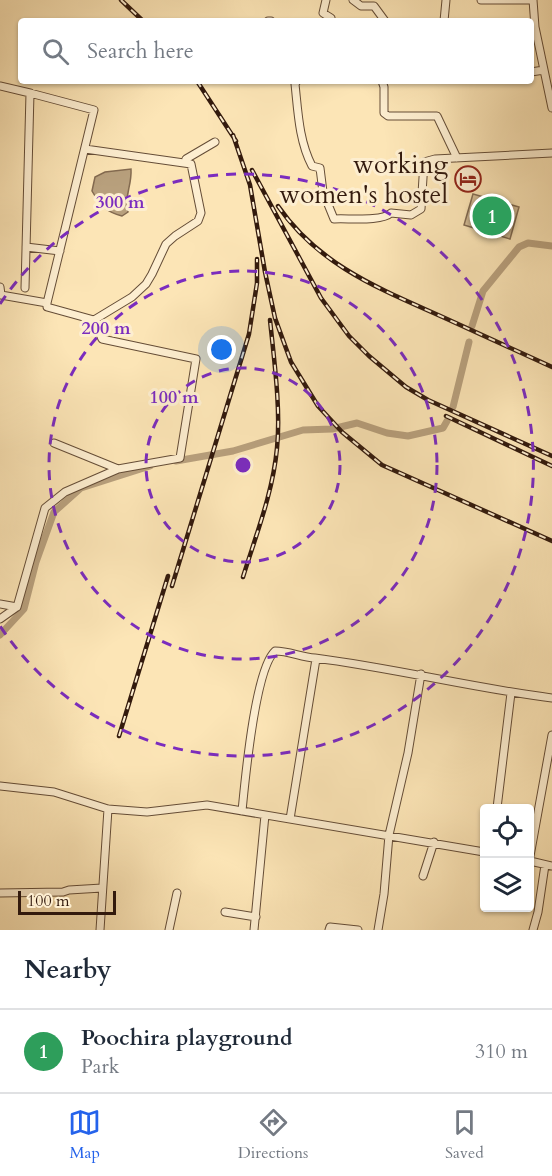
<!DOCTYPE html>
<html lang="en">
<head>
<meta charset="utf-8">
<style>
	:root { --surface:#fff; --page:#f2f2f3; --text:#1f2937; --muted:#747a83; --line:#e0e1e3; --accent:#2563eb }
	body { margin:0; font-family:Cardo,serif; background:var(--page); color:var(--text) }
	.controls { position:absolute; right:18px; bottom:18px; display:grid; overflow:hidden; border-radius:6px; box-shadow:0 2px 4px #0004 }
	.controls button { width:54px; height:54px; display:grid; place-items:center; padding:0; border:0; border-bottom:2px solid var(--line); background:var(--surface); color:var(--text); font:30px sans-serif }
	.scale { position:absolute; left:18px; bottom:15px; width:98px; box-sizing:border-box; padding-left:6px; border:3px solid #331a0d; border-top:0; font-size:16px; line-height:21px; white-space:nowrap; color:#331a0d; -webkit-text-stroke:4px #fdeed0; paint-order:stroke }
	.you { position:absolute; left:222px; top:350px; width:21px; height:21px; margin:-15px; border:4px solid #fff; border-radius:50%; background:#1a73e8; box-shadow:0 0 0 9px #1a73e833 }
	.badge { display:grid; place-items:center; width:39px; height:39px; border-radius:50%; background:var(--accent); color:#fff; font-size:20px; font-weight:700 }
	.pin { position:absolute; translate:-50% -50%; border:3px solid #fff; box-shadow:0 2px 6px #0006 }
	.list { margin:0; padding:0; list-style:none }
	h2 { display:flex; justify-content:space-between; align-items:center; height:78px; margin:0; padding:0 24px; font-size:26px }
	h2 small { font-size:20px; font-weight:400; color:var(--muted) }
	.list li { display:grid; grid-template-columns:39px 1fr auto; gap:18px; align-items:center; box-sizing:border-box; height:84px; padding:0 24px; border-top:2px solid var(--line) }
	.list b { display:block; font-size:22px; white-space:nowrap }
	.list p { margin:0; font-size:20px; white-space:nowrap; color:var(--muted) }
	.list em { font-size:20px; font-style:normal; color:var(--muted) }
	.icon { flex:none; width:33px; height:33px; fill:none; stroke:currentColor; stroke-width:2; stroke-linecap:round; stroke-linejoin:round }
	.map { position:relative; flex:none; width:552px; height:930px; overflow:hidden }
	.search { position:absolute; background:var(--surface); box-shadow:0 2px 4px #0004; left:18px; right:18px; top:18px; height:66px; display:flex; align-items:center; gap:15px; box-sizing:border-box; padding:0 21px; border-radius:6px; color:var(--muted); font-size:22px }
	.sheet { height:162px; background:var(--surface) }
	nav { display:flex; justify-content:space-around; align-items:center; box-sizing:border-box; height:84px; border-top:2px solid var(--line); background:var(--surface); font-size:16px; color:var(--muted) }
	nav a { display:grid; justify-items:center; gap:3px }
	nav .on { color:var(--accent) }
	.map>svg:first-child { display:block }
	.green { fill:#dac299; stroke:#866e53; stroke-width:1.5 }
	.water { fill:#b8a07d; stroke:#836a50; stroke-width:1.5 }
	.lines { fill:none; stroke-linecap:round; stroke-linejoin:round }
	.canal { stroke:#b8a07d; stroke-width:7 }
	.minor-casing { stroke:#654d37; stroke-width:9 }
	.minor { stroke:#fdeed0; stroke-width:7 }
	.rail-casing { stroke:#331a0d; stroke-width:4.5 }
	.rail { stroke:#fdeed0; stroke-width:2; stroke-dasharray:7; stroke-linecap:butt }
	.ring { fill:none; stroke:#7b2cbf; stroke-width:3; stroke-dasharray:10 8 }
	.labels { text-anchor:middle; stroke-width:6; stroke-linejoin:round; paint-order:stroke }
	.poi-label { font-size:26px; fill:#331a0d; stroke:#fdeed0; text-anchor:end }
	.centre { fill:#7b2cbf; stroke:#fdeed0; stroke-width:3 }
	.ring-label { font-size:18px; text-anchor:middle; font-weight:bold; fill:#7b2cbf; stroke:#fdeed0; stroke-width:6; stroke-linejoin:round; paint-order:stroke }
</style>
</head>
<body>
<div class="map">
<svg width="552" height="930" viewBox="0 0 552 930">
	<rect width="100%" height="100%" fill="#fce5b6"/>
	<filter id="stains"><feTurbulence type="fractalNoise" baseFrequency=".00333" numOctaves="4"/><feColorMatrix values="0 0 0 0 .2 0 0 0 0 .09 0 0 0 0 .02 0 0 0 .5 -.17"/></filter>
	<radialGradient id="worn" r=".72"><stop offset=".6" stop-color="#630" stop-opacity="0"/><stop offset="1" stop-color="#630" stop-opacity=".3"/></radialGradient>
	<path class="green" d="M473,194L519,207L510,239L464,225Z"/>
	<path class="water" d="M131,169C132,186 124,195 128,212L122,216C106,212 100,205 92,191L95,177L105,172Z"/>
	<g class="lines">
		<path class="canal" d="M472,326L483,291L519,247L528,243L552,246
			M453,407L469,342
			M176,461L233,451L303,430L332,429L357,423L387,433L408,436L443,428L447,421
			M0,635L24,609L36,562L54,512L81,488L150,466"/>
		<g class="minor-casing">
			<path id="minor" d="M326,0L323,13L331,18L330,21
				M353,0L361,6H374L385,21
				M481,0H531
				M533,0L535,27L552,108
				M268,21H271
				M444,21L446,0
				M531,72L544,70
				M297,81L295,84C298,112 299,141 312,166L320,168L323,192L334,219C348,218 381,222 391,213L411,215L421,209L424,162L435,159L552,153
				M382,81L384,87V113L388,116H437L457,158
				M0,86L30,93L25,288
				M30,93L94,110L47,303V307L94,320L132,297L146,284L152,274L166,244L175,236L198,221L201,213L191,164L85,149
				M189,163L186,159L215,142
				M26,247L60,251
				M0,287L1,295L47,303
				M54,443L118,469
				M0,604L17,607
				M0,619L17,607L45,508L65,492L118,469L180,458L196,359L102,339L94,320
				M0,786L54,792L108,809L147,812L207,805L484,852
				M497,808L511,693
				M242,811C245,781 255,669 275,651C289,651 301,657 315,658C394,668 473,688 552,698
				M290,819L316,659
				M530,856L552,735
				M530,861L552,866
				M423,876L434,842
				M0,893L63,892L69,890L102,888
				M225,912L256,917
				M100,930L108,809
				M169,930L177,893
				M254,930L265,815
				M329,930L330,927L358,930
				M378,930L384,894L389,835L408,753L421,674
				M533,930L538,912L545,865"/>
		</g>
		<use href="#minor" class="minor"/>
		<g class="rail-casing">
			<path id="rail" d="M121,0L143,21
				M197,81L236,141
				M233,135L250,185L265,272L275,318L291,362L318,406L342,432L382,465L552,541
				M252,170L321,298L349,336L369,356L406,387L428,400L552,456
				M278,206C320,267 383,290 447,319C482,335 517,351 552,367
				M446,416L552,466
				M243,577C256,535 273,492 277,448C281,410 274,359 270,320
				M172,586L249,334L257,283V259
				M119,736L168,576"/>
		</g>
		<use href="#rail" class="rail"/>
	</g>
	<g class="ring">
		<circle cx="243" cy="465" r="97"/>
		<circle cx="243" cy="465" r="194"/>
		<path d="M0 304A291 291 0 1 1 0 626"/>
	</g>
	<defs>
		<g id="hotel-ring" transform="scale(1.35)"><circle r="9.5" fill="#fdeed0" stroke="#8f2418" stroke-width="1.5"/><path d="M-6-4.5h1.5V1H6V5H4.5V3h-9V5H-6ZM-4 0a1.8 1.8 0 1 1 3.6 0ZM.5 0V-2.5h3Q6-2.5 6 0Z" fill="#8f2418"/></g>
	</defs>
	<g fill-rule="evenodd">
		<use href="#hotel-ring" x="468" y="179"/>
	</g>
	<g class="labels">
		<g class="poi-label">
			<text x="448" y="173">working<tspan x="448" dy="30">women's hostel</tspan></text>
		</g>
	</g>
	<circle cx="243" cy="465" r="9" class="centre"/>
	<g class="ring-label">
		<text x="120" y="208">300 m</text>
		<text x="106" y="334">200 m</text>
		<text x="174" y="403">100 m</text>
	</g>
	<rect width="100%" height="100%" filter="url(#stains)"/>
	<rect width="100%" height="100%" fill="url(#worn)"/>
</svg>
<div class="controls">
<button><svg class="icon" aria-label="locate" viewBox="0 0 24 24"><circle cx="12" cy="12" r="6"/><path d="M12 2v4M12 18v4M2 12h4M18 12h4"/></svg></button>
<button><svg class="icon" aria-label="layers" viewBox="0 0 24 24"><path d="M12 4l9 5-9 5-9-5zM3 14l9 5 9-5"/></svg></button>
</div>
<div class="scale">100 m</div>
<div class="you"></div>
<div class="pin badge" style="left:492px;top:216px;background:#2e9e5b">1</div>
<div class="search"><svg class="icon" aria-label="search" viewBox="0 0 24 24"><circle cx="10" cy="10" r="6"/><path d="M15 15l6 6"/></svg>Search here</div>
</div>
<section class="sheet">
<h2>Nearby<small></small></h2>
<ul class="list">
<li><span class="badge" style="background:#2e9e5b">1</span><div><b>Poochira playground</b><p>Park</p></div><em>310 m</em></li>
</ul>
</section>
<nav>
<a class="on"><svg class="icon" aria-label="map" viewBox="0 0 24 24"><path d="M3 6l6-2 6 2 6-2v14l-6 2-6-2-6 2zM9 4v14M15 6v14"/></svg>Map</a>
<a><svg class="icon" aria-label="directions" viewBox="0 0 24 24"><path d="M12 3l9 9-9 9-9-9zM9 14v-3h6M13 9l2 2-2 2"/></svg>Directions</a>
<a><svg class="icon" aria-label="saved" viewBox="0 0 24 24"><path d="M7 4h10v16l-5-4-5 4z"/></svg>Saved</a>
</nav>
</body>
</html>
